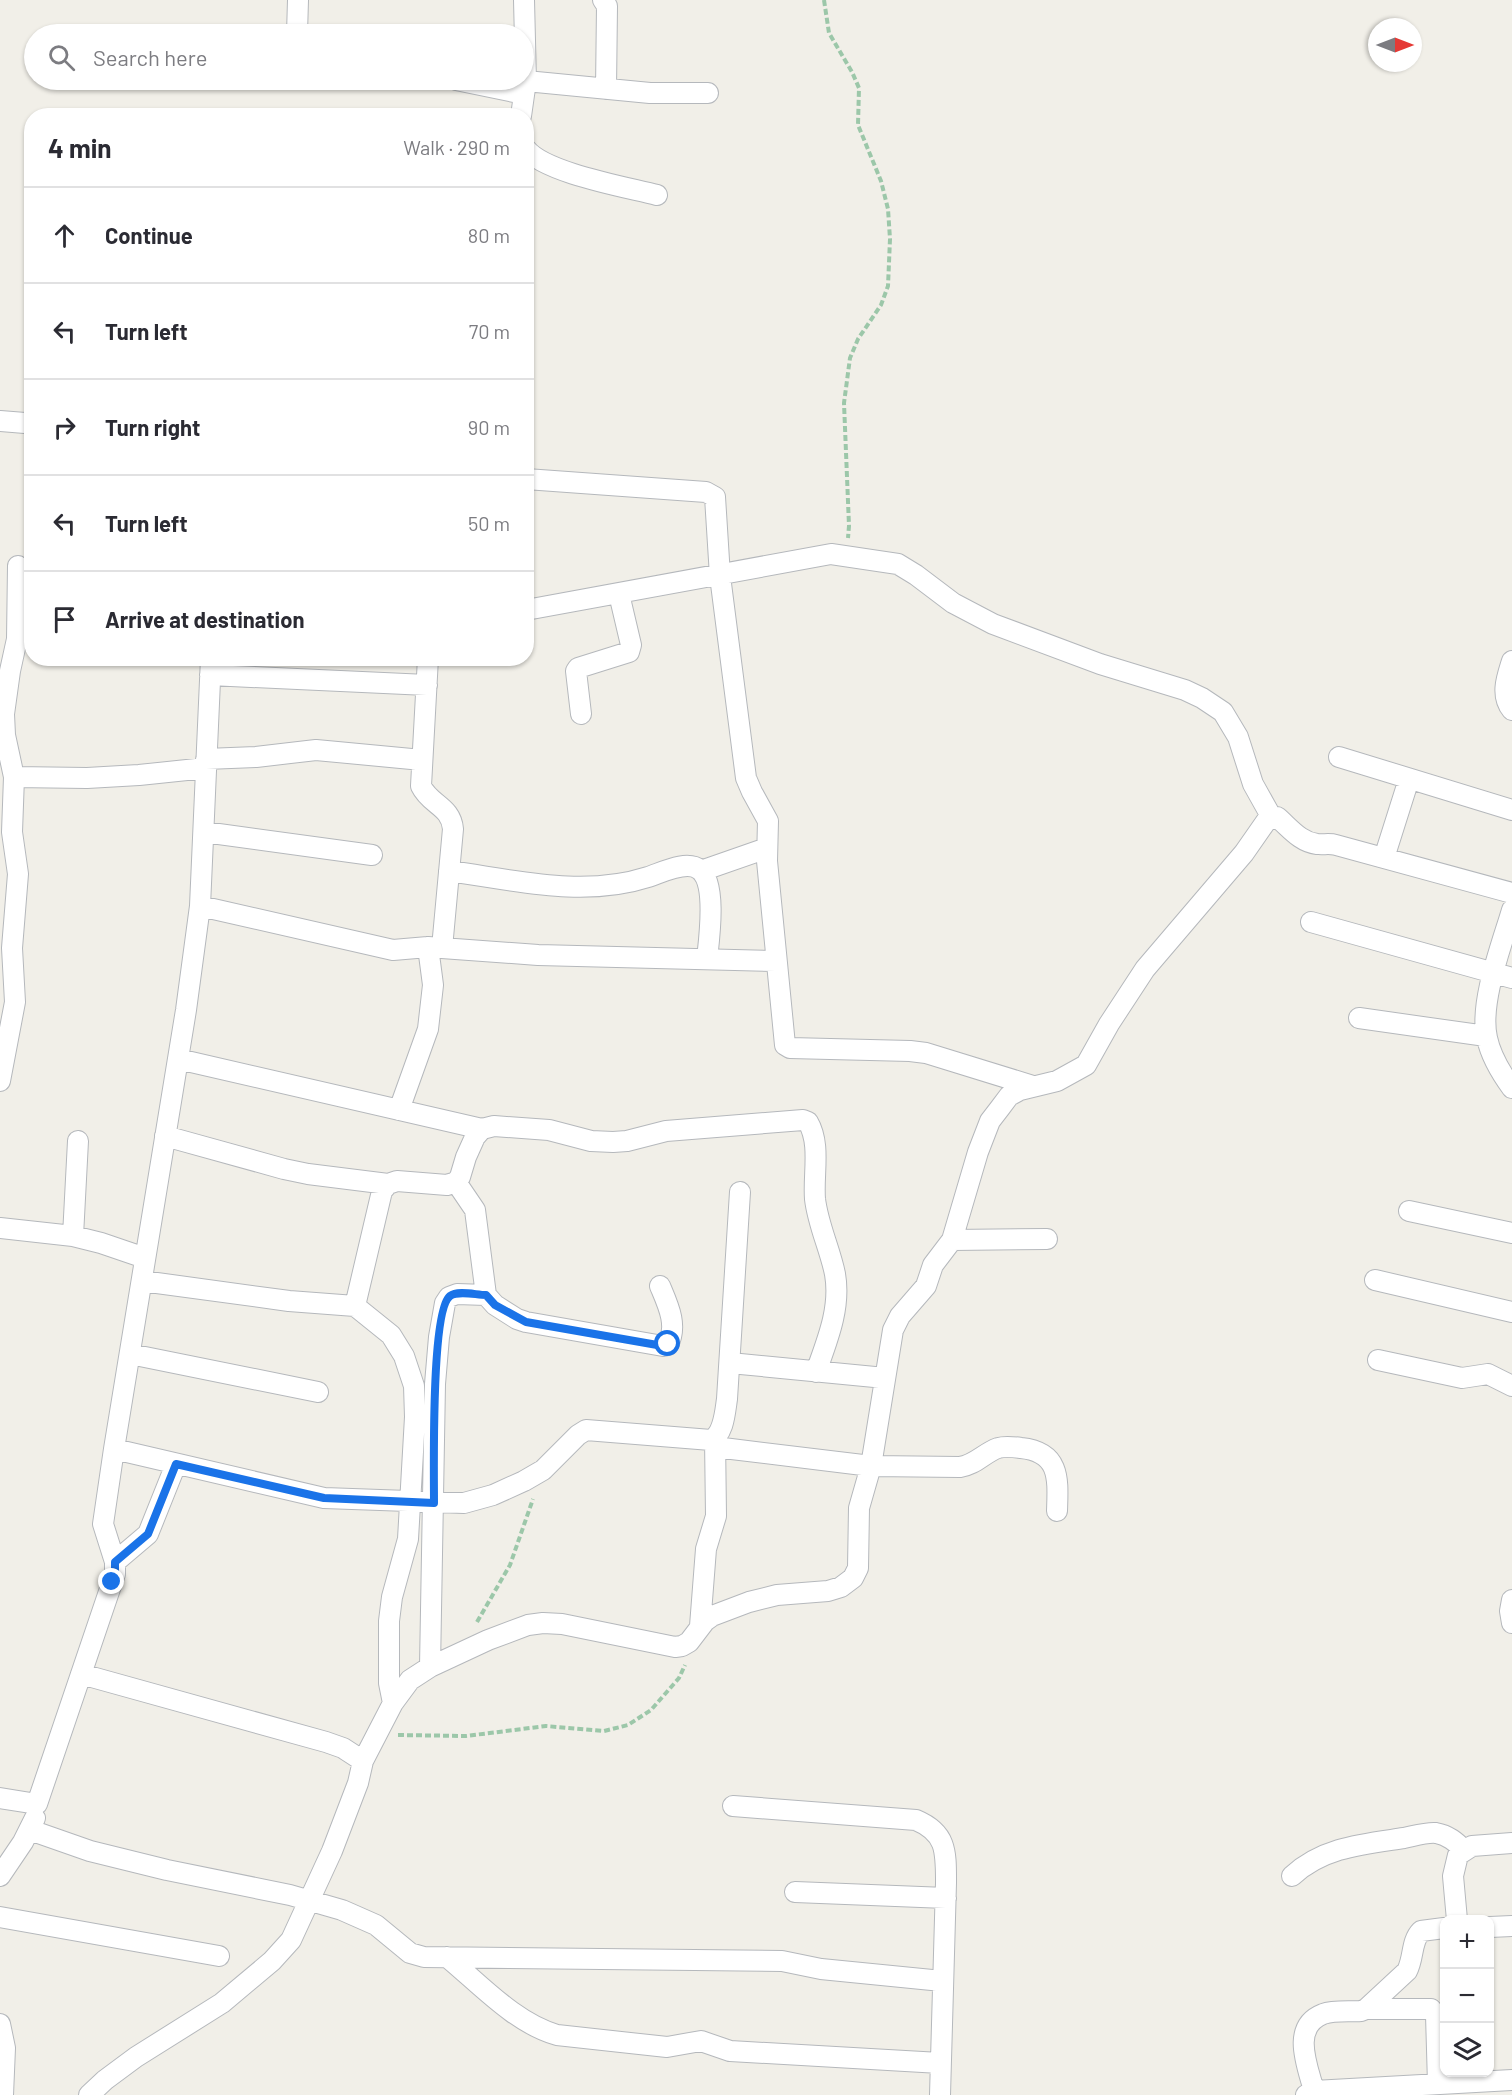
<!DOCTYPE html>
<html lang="en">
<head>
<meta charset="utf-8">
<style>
	:root { --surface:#fff; --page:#f2f2f3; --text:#2b2b33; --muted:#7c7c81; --line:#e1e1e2 }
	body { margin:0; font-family:Barlow,sans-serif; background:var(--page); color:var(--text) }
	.controls { position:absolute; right:18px; bottom:18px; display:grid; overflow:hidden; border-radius:12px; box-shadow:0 2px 4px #0004 }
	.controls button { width:54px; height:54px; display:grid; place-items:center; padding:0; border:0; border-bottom:2px solid var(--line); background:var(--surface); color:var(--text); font:30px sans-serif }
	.compass { position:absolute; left:1368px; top:18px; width:54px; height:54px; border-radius:50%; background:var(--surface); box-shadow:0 2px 4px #0004; rotate:90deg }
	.stop { position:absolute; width:18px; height:18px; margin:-14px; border:4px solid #1a73e8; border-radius:50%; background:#fff }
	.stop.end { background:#1a73e8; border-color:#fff; box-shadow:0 2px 6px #0008 }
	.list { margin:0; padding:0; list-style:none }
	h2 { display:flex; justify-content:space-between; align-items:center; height:78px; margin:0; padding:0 24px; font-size:26px }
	h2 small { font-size:20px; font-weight:400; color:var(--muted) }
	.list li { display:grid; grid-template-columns:39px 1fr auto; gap:18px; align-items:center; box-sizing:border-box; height:96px; padding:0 24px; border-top:2px solid var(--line) }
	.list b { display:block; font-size:22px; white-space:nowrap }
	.list em { font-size:20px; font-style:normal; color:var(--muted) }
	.icon { flex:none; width:33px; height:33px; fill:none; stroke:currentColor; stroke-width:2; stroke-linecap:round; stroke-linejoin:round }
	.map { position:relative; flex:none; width:1512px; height:2095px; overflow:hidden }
	.search { position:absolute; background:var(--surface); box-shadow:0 2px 4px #0004; left:24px; top:24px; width:510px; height:66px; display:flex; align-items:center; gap:15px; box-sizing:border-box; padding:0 21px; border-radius:33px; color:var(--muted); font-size:22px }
	.panel { position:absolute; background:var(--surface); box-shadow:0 2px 4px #0004; left:24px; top:108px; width:510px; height:558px; border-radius:24px }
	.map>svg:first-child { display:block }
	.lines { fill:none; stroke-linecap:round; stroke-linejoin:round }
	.street-casing { stroke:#b5b8bc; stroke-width:22 }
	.path { stroke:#9cc7a9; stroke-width:4; stroke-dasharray:6 3; stroke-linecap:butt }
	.street { stroke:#fff; stroke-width:20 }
	.route { stroke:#1a73e8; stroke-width:8 }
</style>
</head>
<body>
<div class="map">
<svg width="1512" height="2095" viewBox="0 0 1512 2095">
	<rect width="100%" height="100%" fill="#f1efe8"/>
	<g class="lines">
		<g class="street-casing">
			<path id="street" d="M603,0L607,6L606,89
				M297,34L298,0
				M456,80L524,94
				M526,81L650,93H708
				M521,116L526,81L524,0
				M526,149C545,173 626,187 657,195
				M0,421L25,423
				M526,479L706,492L715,497L720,576L746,778L752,792L768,821L767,861L785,1045L790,1048L910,1051L926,1053L1033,1086
				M526,610L831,554L898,564L916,575L953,603L993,624L1100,664L1185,690L1202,698L1223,712L1238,737L1253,784L1272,818
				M428,658L421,786C430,805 451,806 453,829L442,948
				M1512,661C1507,677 1500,695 1512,710
				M210,675L427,685
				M581,714L576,671L578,668L629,652L631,645L619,594
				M1339,757L1512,810
				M206,759L256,757L316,750L422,760
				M14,777L87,778L139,775L206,768
				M204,832L372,855
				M1384,858L1409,779
				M449,871C515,880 583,898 648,877C661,873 687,859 700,870C717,884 709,940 707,959
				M701,871L767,848
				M200,906L393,950L428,947L538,955L776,961
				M1512,910C1502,944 1479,1003 1487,1038C1491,1057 1501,1073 1512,1088
				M1311,922L1512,978
				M1359,1018L1486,1036
				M178,1059L482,1129
				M0,1081L15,1002L12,948L18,874L12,832L14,777L5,735L4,714L10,671L17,639L18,566
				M399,1110L428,1029L433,985L428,947
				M165,1136L284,1169L308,1174L388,1184
				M456,1182L475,1210L486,1295L495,1305L517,1319L526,1322L663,1346L668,1345C678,1325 668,1305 660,1286
				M1409,1211L1512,1233
				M0,1228L73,1236L101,1243L145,1258
				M73,1236L78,1141
				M952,1240L1047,1239
				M1375,1280L1512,1312
				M142,1281L289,1301L355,1306L391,1335L404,1356L414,1386L415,1417L408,1539L392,1597L389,1621V1683L393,1703
				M355,1306L382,1191L388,1184L397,1181L447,1185L456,1182L460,1177L466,1157L475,1137L482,1129L494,1126L549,1130L591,1141L613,1142L627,1141L666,1131L803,1120L808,1122C821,1144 813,1174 815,1199C818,1225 830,1249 835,1274C841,1308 827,1341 816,1372
				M130,1354L318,1392
				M1378,1360L1462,1378L1488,1374L1512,1386
				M730,1363L885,1378
				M715,1447L871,1466L960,1467C975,1465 984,1453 998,1448C1005,1446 1014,1447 1021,1448C1061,1452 1058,1480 1057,1511
				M114,1449L324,1498L464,1503L493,1495L524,1481L543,1470L578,1435L586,1430L711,1440C724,1434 725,1412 727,1399L740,1192
				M115,1562L148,1534L176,1464
				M1512,1600L1510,1611L1512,1623
				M700,1626L706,1549L716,1516L715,1438
				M430,1667L435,1384L439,1337L445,1303L449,1297L457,1294L486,1295
				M81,1674L326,1742L343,1748L363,1761
				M0,1798L37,1804L115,1574V1562L103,1524L114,1449L186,1010L200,906L211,658
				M733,1806L916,1820C947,1833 946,1852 946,1883L940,2095
				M30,1830L90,1851L167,1870L290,1895L342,1910L376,1925L410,1953L424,1957L782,1961L821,1969L942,1981
				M0,1876L23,1842L35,1818
				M1292,1876C1323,1847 1364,1844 1404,1838C1414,1836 1427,1832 1436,1833C1448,1835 1456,1842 1464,1850
				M795,1892L946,1898
				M0,1917L219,1956
				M1457,1920L1453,1876L1458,1855L1472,1846L1512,1843
				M1490,1927L1512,1926
				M447,1957C481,1985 515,2023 557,2035L667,2047L701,2041L730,2051L940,2063
				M1366,2009H1431L1436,2015L1438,2084
				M0,2024L5,2048L3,2095
				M1314,2091C1308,2067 1290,2027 1323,2014C1334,2010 1349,2012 1361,2011L1366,2009L1407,1971C1414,1958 1411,1941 1421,1931L1444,1928
				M89,2095L105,2080L136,2057L222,2003L272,1961L291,1940L332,1851L358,1783L363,1761L393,1703L410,1680L430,1667L488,1640L528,1625L543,1623L562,1624L675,1647L682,1646L689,1642L705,1621L712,1616L749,1602L777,1595L828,1591L841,1587L853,1578L858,1568L859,1508L871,1466L893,1330L900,1316L926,1286L933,1265L952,1240L978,1152L990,1121L1000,1108L1009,1096L1020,1090L1057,1081L1086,1065L1109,1024L1145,969L1244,853L1267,820L1277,817C1290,828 1300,842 1317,844C1323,845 1329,843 1336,845L1512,893
				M1306,2095L1314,2091L1512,2080"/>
		</g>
		<path class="path" d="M824,0L829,33L852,72L859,88L858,125L881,181L888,209L890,239L888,286L881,305L858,339L850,358L844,403L849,526L848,538
			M477,1622L510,1565L533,1499
			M398,1735L466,1736L546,1726L604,1731L628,1725L651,1710L679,1678L685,1665"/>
		<use href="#street" class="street"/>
	</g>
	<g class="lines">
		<path class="route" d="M112,1582L115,1574V1562L148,1534L176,1464L324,1498L434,1503C434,1473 431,1310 450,1296C458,1290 476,1295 486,1295L495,1305L526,1322L663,1346L668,1344"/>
	</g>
</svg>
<div class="controls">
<button>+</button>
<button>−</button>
<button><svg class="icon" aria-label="layers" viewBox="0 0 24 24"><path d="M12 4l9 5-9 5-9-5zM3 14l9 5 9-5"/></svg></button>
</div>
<svg class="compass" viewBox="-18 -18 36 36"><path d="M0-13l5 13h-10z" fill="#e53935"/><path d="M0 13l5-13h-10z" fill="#7c7c81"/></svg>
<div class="stop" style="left:668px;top:1344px"></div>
<div class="stop end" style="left:112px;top:1582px"></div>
<div class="search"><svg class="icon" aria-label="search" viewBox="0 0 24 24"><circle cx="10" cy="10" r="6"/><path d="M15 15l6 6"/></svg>Search here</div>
<section class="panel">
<h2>4 min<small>Walk · 290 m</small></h2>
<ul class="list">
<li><svg class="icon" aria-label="ahead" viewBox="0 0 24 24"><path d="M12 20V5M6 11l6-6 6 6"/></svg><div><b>Continue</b></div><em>80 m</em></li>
<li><svg class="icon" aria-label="left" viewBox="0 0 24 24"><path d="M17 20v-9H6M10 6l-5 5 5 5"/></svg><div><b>Turn left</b></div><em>70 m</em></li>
<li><svg class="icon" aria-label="right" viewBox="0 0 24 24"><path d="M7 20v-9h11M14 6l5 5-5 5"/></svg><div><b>Turn right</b></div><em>90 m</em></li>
<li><svg class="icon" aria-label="left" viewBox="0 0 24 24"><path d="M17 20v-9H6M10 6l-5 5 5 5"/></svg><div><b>Turn left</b></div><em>50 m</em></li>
<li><svg class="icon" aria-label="arrive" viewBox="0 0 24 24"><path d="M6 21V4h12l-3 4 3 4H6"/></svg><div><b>Arrive at destination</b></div></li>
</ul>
</section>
</div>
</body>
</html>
